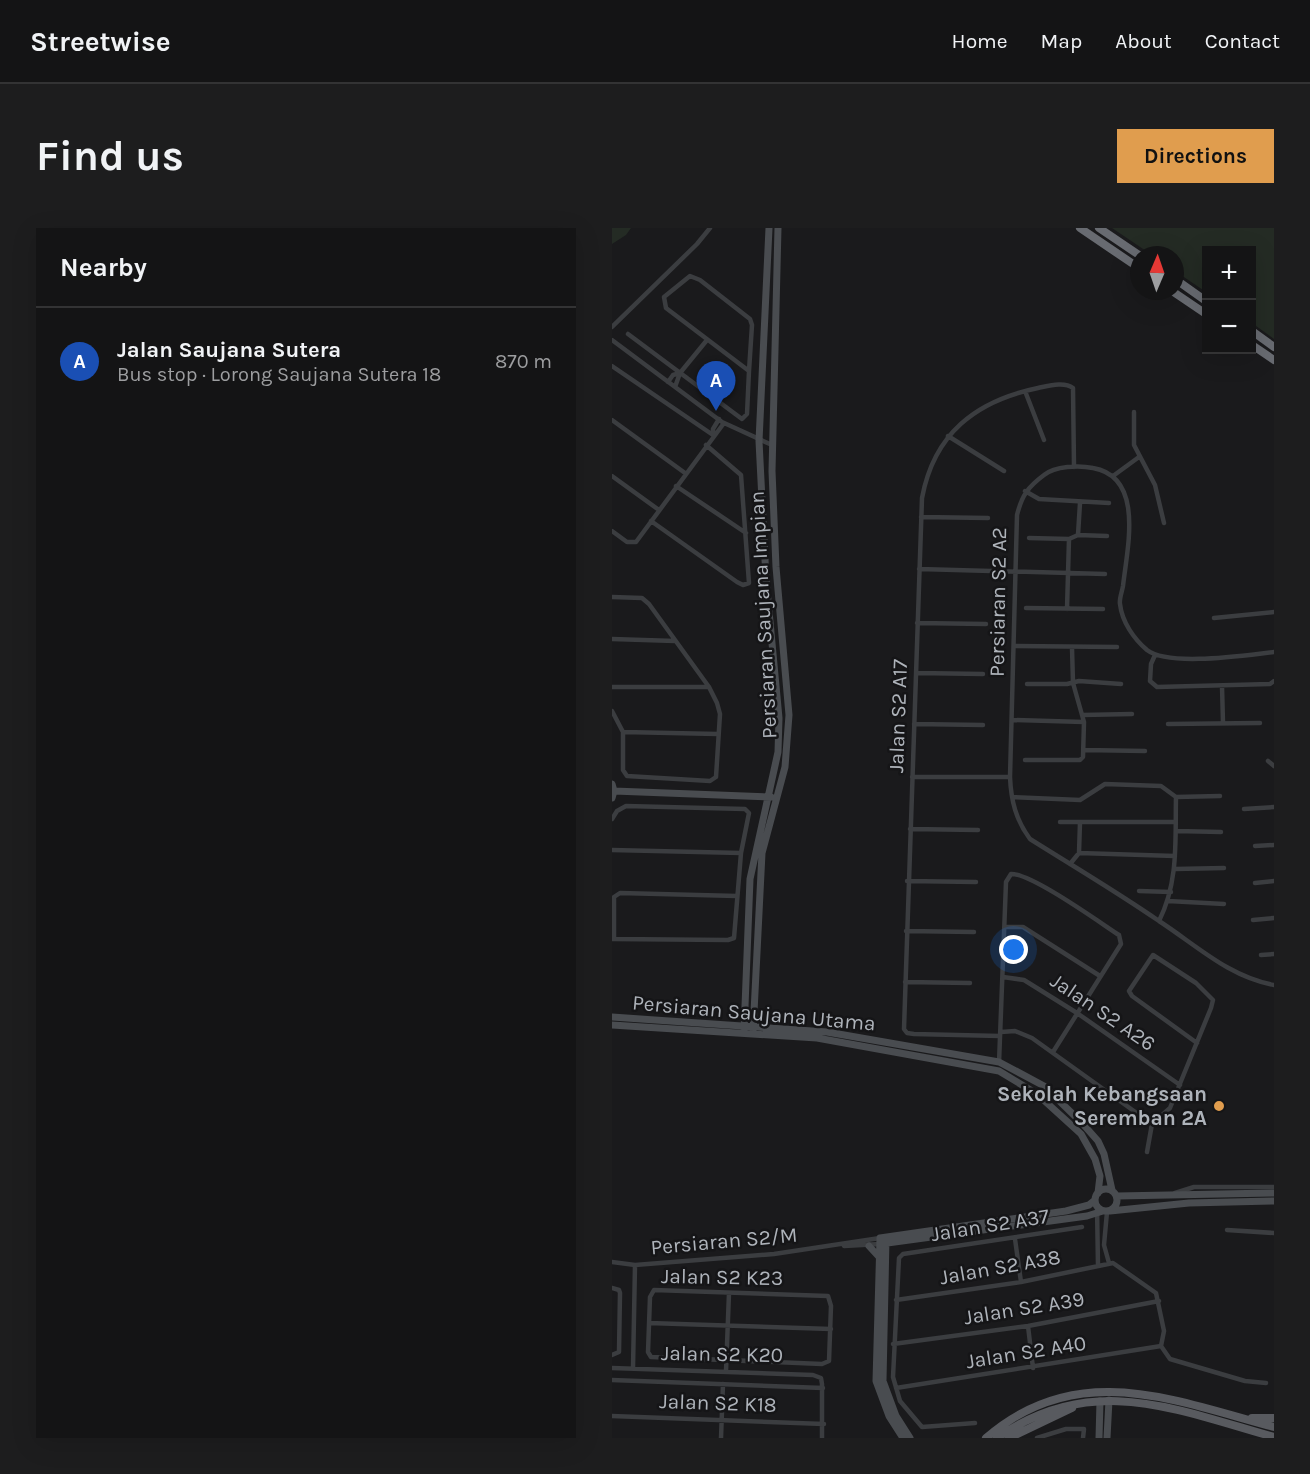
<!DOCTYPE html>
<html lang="en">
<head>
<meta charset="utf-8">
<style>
	:root { --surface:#141415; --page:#1d1d1e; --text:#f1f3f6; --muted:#9d9ea0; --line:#333334; --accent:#e09d4e }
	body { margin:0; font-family:Karla,sans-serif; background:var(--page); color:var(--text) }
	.controls { position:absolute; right:18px; top:18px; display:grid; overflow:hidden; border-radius:0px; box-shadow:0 6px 24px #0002 }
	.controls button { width:54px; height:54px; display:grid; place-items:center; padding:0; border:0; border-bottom:2px solid var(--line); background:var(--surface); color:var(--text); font:30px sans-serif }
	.compass { position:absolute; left:518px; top:18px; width:54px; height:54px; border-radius:50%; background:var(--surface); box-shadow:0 6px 24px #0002; rotate:2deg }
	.you { position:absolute; left:402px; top:722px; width:21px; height:21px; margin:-15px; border:4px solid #fff; border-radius:50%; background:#1a73e8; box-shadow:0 0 0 9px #1a73e833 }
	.badge { display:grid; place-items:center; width:39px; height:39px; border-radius:50%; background:var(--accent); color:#fff; font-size:20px; font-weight:700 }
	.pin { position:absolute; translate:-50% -50px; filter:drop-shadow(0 2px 3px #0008) }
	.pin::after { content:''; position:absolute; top:32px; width:21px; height:18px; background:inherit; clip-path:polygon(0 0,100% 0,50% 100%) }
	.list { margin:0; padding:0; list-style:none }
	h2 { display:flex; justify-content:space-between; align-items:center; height:78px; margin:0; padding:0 24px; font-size:26px }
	h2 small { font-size:20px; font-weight:400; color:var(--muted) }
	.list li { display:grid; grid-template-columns:39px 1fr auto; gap:18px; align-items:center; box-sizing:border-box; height:108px; padding:0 24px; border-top:2px solid var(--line) }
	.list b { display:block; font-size:22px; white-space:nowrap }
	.list p { margin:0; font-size:20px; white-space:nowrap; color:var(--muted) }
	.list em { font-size:20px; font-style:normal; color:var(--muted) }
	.map { position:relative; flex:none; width:662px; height:1210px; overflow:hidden; border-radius:0px }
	header { display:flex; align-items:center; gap:36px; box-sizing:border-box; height:84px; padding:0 30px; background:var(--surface); border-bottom:2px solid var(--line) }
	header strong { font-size:28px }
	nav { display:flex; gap:33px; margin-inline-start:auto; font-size:21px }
	.intro { display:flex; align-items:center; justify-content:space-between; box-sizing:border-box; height:144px; padding:0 36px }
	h1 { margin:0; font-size:42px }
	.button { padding:15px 27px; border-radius:0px; background:var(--accent); color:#111; font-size:21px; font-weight:700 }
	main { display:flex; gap:36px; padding:0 36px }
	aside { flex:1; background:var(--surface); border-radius:0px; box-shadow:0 6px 24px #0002 }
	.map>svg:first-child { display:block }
	.green { fill:#242b24 }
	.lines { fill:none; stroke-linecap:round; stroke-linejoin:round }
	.street { stroke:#3b3d40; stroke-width:4.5 }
	.secondary { stroke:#494c50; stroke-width:7 }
	.primary { stroke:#585a5f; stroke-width:8 }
	.highway { stroke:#686b71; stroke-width:8 }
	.poi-dot { fill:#e09d4e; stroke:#151517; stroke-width:2 }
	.labels { text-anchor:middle; stroke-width:5; stroke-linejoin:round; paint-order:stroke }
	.street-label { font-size:21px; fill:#aeb3ba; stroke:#151517 }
	.poi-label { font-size:21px; font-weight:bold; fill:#aeb3ba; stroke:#151517; text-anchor:end }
</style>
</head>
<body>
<header>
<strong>Streetwise</strong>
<nav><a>Home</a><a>Map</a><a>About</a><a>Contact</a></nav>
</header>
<div class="intro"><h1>Find us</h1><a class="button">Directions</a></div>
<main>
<aside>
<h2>Nearby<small></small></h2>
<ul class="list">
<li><span class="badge" style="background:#1a4fb4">A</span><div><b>Jalan Saujana Sutera</b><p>Bus stop · Lorong Saujana Sutera 18</p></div><em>870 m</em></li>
</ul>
</aside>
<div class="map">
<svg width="662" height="1210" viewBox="0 0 662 1210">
	<rect width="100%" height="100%" fill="#1a1a1c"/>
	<path class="green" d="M0,0H19L14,7L0,16Z
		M500,0H662V111L640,95V22H594V64L563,43V27H540Z"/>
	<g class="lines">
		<path class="street" d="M78,48L88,52L138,91L140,97L137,143L54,80L52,69Z
			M0,99L85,16L98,0
			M16,106L130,191L135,186L137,143
			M0,112L110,194L160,217
			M0,138L101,207
			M56,154L61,147L68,145L95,112
			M63,159L68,145
			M413,163L432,212
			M522,184V217L543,257L552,295
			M0,192L73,245
			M101,207V201L107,191
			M336,208L392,243
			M0,248L47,282
			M501,248L527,229
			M64,258L134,305
			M413,263L427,271L497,275
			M309,289L376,290
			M39,293L125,354L131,357L137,355L129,247L94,217
			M0,303L15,314H24L112,195
			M466,307L468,275
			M417,310L457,311L466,307L495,308
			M307,341L493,346
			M0,369L30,370L37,376L97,459L105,475L108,486L104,549L98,553L15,548L11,542V504L0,483
			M414,380L491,381
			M455,381L457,311
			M602,390L662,384
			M305,395L374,396
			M0,411L63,413
			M403,418L505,419
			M662,424C634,427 557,439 535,422C522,411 510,394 508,376C507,371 510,364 511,358C515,321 533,249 481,240C467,237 443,238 432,247C416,259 410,267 405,287L398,549C399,573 404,592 418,611C461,638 505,664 547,693C584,717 617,749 662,757
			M543,427L539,436L538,453L545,459L658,456L662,453
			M305,445L371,446
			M415,456H455L467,453L509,456
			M610,458L611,495
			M0,459H97
			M470,487L520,486
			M400,492L472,494
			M302,496L371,497
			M556,496L648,495
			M11,504L106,506
			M472,522L533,523
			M413,532H468L471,529L472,494L461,455L460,420
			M656,533L662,538
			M300,549H398
			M400,569L468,572L493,556L549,558L564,569C563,612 567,653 547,693
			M564,569L608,568
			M632,581L662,579
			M0,591L5,583L14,578L133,581L137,585L129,625L122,710L116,712L0,711
			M448,594H563
			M298,601L366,602
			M564,603L609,604
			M643,618L662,617
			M0,622L129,625
			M467,625L563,628
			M458,636L467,625L468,594
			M563,641L612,640
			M295,653L364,654
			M643,655L662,653
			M527,663L559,664
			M556,673L612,676
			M641,692L662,690
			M393,699H411L488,748
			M294,703L362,704
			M2,711V669L8,665L125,668
			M649,727L662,726
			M391,749L412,752L465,785L568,857
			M293,754L358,755
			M389,804L403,803L420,810L540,896
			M388,808L302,806L295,805L292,801L310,270C322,206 363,173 426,160C436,158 452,153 461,160L462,239
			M387,835L394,654L399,646C419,645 487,694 507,707L509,716L441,824
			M535,924L540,896L558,880L599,780L601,772L584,755L541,727L517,763L520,768L585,815
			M563,965L582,959H662
			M485,979L486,1038
			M495,984L492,1017L497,1035
			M615,1002L662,1005
			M403,1011L409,1054
			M232,1018L268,1016
			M0,1034L23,1037L162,1026L268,1010
			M0,1060L7,1062L8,1065L7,1124L0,1127
			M42,1062L216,1068L219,1078L217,1133L210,1136L39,1129L36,1124L38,1069Z
			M284,1072L409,1054L501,1035L544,1065L552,1103L549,1118
			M37,1095L219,1101
			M416,1098L421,1140
			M281,1116L416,1098L547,1073
			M549,1118L558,1131L633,1153L654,1155
			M0,1140L201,1147L209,1150L210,1156V1210
			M21,1140L23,1037
			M114,1143L117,1065
			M0,1152L211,1160
			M284,1160L549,1118
			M0,1188L212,1196
			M363,1195L310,1199L288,1173L281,1149L287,1030L291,1026L470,999
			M109,1210L111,1156
			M425,1210L454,1201H472L471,1210"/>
		<path class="secondary" d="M0,556L2,563L0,570
			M2,563L159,569
			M0,789L215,804L387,834L432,858L470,895L486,913L492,926L500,962
			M0,797L205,810L387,843L425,866L469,906L483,931L488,948L486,965
			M132,804L138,651L166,524L167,490L154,351L147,213L157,0
			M141,804L150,625L173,539L177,487L164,339L160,243L166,0
			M483 972a11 11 0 1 1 22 0a11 11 0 1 1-22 0Z
			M505,968L662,965
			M498,983L577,975L662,973
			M274,1011L271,1153L284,1188L298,1210
			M268,1016L475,988L491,983
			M257,1018L268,1030
			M291,1210L277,1188L264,1153L268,1010L454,983L477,977L483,972
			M487,1210L488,1173
			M495,1210L497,1172"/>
		<path class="primary" d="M640,1190H662
			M374,1210C465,1131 561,1172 662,1199
			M385,1210C480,1144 562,1181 662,1209
			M397,1210L460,1180"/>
		<path class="highway" d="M468,0L527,40
			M487,0L527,27
			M563,51L594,73
			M560,63L594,86
			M640,103L662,119
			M640,117L662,132"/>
	</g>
	<circle class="poi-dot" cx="607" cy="878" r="6"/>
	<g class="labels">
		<g class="street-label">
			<text transform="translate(386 374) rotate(-89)" y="7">Persiaran S2 A2</text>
			<text transform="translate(151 387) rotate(-93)" y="7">Persiaran Saujana Impian</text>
			<text transform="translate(286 488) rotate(-88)" y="7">Jalan S2 A17</text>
			<text transform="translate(491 784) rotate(34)" y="7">Jalan S2 A26</text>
			<text transform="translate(142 785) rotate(5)" y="7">Persiaran Saujana Utama</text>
			<text transform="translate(378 997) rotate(-9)" y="7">Jalan S2 A37</text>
			<text transform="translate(112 1013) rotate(-5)" y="7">Persiaran S2/M</text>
			<text transform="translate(388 1039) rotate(-10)" y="7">Jalan S2 A38</text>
			<text transform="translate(110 1049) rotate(1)" y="7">Jalan S2 K23</text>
			<text transform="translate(412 1080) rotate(-9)" y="7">Jalan S2 A39</text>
			<text transform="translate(414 1124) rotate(-9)" y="7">Jalan S2 A40</text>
			<text transform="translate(110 1126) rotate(1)" y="7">Jalan S2 K20</text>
			<text transform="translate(106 1175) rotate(2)" y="7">Jalan S2 K18</text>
		</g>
		<g class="poi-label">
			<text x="595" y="873">Sekolah Kebangsaan<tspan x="595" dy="24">Seremban 2A</tspan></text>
		</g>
	</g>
</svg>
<div class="controls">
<button>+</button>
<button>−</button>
</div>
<svg class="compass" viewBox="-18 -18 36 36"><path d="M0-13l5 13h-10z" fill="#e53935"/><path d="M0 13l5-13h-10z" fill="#9d9ea0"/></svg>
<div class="you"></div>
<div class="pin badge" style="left:104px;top:183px;background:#1a4fb4">A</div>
</div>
</main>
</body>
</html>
